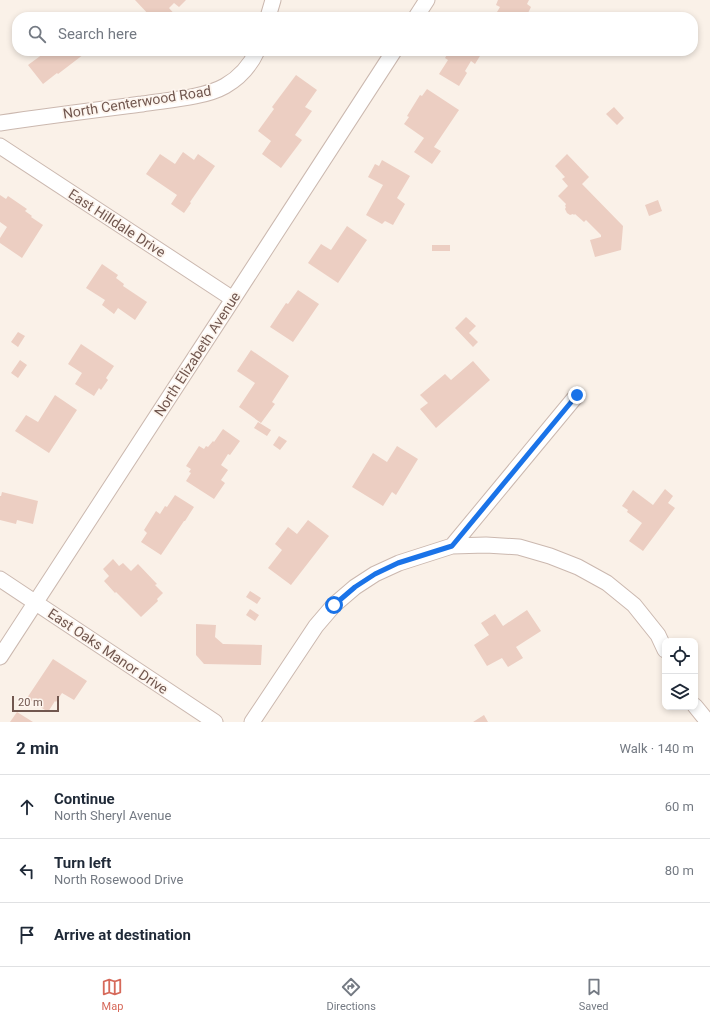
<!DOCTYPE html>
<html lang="en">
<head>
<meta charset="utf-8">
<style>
	:root { --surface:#fff; --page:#f2f2f3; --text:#1f2937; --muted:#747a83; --line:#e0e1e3; --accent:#d6695a }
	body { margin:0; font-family:Roboto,sans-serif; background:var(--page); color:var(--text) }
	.controls { position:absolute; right:12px; bottom:12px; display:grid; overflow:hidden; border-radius:8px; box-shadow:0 2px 6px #0003 }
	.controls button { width:36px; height:36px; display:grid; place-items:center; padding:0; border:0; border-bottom:1px solid var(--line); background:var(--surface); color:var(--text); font:20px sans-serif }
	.scale { position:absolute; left:12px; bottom:10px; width:47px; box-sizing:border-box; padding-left:4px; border:2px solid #71574f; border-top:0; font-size:11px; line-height:14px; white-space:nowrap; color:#71574f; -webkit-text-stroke:3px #fdf5ee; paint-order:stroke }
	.stop { position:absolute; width:12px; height:12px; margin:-9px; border:3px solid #1a73e8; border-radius:50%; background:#fff }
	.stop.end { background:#1a73e8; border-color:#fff; box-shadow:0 1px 4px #0008 }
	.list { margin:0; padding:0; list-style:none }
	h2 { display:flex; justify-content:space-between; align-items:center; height:52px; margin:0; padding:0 16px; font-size:17px }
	h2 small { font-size:13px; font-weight:400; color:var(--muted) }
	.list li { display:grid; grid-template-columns:26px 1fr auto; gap:12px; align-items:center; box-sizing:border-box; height:64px; padding:0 16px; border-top:1px solid var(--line) }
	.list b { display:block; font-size:15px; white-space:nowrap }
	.list p { margin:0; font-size:13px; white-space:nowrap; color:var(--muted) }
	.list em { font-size:13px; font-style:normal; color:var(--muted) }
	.icon { flex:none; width:22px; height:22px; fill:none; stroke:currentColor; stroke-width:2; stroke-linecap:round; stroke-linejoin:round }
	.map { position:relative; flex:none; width:710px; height:722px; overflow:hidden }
	.search { position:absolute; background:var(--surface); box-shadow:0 2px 6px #0003; left:12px; right:12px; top:12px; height:44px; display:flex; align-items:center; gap:10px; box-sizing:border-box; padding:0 14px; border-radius:16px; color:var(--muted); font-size:15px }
	.sheet { height:244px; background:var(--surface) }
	nav { display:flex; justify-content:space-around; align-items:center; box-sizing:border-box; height:56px; border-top:1px solid var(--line); background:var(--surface); font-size:11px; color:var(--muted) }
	nav a { display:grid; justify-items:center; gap:2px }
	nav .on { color:var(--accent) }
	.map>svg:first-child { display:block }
	.building { fill:#eccec2 }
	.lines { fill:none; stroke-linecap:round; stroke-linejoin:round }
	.minor-casing { stroke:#cbb8af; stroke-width:17 }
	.minor { stroke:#fff; stroke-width:15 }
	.route { stroke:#1a73e8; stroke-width:5 }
	.labels { text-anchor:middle; stroke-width:3.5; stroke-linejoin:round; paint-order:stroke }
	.street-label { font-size:14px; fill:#71574f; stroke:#fdf5ee }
</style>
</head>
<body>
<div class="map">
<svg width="710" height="722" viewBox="0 0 710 722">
	<rect width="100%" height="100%" fill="#faf1e8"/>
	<path class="building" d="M135,0H186L179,7L174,3L169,8L177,17H151Z
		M498,0H529L527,4L531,7L527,15L522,12L519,17H507L497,12L500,7L496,5Z
		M47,51H88L58,74L57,73L43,84L28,65Z
		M449,51H483L475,64L471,61L465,71L467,73L459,86L439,74L448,60L445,58Z
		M296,75L317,90L305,107L312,111L295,135L302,140L281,168L262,154L271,141L258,131L274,109L272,107Z
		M427,89L459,110L434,147L441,151L432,164L414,152L424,138L404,124L409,117L407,116L420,95L422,96Z
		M614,107L624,118L617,125L606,114Z
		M183,152L194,160L198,154L215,166L190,202L191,203L184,213L171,204L177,195L146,174L160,154L175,164Z
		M567,154L589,177L582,184L623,226L621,250L595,257L590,240L601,237V235L586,220L584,222L575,214L574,215L573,214L570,215L567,213L565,209L566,207L565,206L566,204L558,196L568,186L562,179L565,177L555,166Z
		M382,160L410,176L397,198L405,204L393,225L385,221L382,224L366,215L383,185L368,177L375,164L379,166Z
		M0,195L6,199L8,196L27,209L25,211L32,216L31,217L43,225L22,258L0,243V238L7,227L0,222Z
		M658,200L662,211L649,216L645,205Z
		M347,226L367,240L338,283L308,263L321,244L331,250Z
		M432,245H450V251H432Z
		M102,264L118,275L116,278L124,284L123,286L147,302L135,320L118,308L114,314L102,305L105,300L86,288Z
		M298,290L319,304L293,342L270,327L286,303L288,304Z
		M466,317L476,326L469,333L478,342L473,347L455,328Z
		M18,332L25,336L18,347L11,342Z
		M81,344L114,366L106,378L108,380L101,390L99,388L94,396L75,384L82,373L68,364Z
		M251,350L289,376L272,402L275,404L261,423L239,407L255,383L237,371Z
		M20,360L27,365L18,378L11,373Z
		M473,361L490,380L436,428L420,409L428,403L420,395L445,374L451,380Z
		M55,395L77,410L49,453L15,431L26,415L38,422Z
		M258,422L271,430L267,436L254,428Z
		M223,429L240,441L230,455L228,454L221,465L228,470L221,480L225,483L214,499L186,481L191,473L189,472L191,469L186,466L199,446L204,449L206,446L208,447L213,441L214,442Z
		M279,436L287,441L280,450L273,445Z
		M397,446L418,459L396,495L392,492L383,506L352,487L373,453L387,462Z
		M665,489L673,496L668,503L675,508L643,551L629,541L642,523L627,512L628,510L622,506L633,490L653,505Z
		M2,492L38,501L33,524L17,520L16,524L0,520V496H1Z
		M175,495L194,507L185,521H184L161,555L141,542L147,533L144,530L156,511L160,514L165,506L167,507Z
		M308,520L329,536L291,585L268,568L282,550L275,544L288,527L297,534Z
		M113,559L119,566L123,563L131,571L138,564L157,584L155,585L163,593L157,599L158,601L141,617L116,592L115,593L104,581L109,576L103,569Z
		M250,591L261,598L257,604L246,597Z
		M250,609L259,615L255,621L246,615Z
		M527,610L541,631L516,647L523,658L508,667L502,658L487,666L474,645L489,635L481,623L495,614L503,626Z
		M196,624L216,625L215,637L223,644L262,645L261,665L204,664L196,655Z
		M53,659L87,681L74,700L62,693L56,702L55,701L48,712L27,698Z
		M17,712L33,722H10Z
		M484,715L488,722H473Z"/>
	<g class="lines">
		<g class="minor-casing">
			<path id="minor" d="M268,17L273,0
				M416,17L427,0
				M0,123C47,116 95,110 142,104C166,100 204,98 225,86C239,78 250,66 257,51
				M0,146L233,299
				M452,546L577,395
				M0,579L215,722
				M0,657L233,299L394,51
				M695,706L708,722
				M252,722L316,626L334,605L355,587L375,574L399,563L452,546L486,545L519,547L550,556L578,567L607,583L634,605L658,635L665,650"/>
		</g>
		<use href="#minor" class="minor"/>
	</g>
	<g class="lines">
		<path class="route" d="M334,605L355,587L375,574L398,563L452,546L577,395"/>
	</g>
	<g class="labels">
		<g class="street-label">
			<text transform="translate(137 102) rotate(-9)" y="5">North Centerwood Road</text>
			<text transform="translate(117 223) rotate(33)" y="5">East Hilldale Drive</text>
			<text transform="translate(197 354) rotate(-57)" y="5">North Elizabeth Avenue</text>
			<text transform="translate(108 651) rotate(34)" y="5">East Oaks Manor Drive</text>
		</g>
	</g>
</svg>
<div class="controls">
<button><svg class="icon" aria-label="locate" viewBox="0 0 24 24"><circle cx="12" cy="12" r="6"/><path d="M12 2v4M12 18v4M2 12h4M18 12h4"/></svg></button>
<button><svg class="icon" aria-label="layers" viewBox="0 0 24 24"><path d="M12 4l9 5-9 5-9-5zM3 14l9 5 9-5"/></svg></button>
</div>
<div class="scale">20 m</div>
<div class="stop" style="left:334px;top:605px"></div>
<div class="stop end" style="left:577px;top:395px"></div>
<div class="search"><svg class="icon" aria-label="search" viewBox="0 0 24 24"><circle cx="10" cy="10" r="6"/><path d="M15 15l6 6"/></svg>Search here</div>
</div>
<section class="sheet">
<h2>2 min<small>Walk · 140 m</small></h2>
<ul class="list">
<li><svg class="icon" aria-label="ahead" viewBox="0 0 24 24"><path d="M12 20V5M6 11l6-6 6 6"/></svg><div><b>Continue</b><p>North Sheryl Avenue</p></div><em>60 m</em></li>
<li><svg class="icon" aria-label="left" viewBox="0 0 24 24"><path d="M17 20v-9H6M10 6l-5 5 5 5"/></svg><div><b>Turn left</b><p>North Rosewood Drive</p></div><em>80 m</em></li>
<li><svg class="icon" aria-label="arrive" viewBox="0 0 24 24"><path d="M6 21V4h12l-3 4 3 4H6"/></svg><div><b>Arrive at destination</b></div></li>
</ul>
</section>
<nav>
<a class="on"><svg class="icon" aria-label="map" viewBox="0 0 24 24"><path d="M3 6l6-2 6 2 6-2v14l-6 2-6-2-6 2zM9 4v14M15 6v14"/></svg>Map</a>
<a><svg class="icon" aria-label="directions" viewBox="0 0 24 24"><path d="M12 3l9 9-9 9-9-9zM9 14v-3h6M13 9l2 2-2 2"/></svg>Directions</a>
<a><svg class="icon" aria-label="saved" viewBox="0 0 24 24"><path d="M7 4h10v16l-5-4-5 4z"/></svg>Saved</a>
</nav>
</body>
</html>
